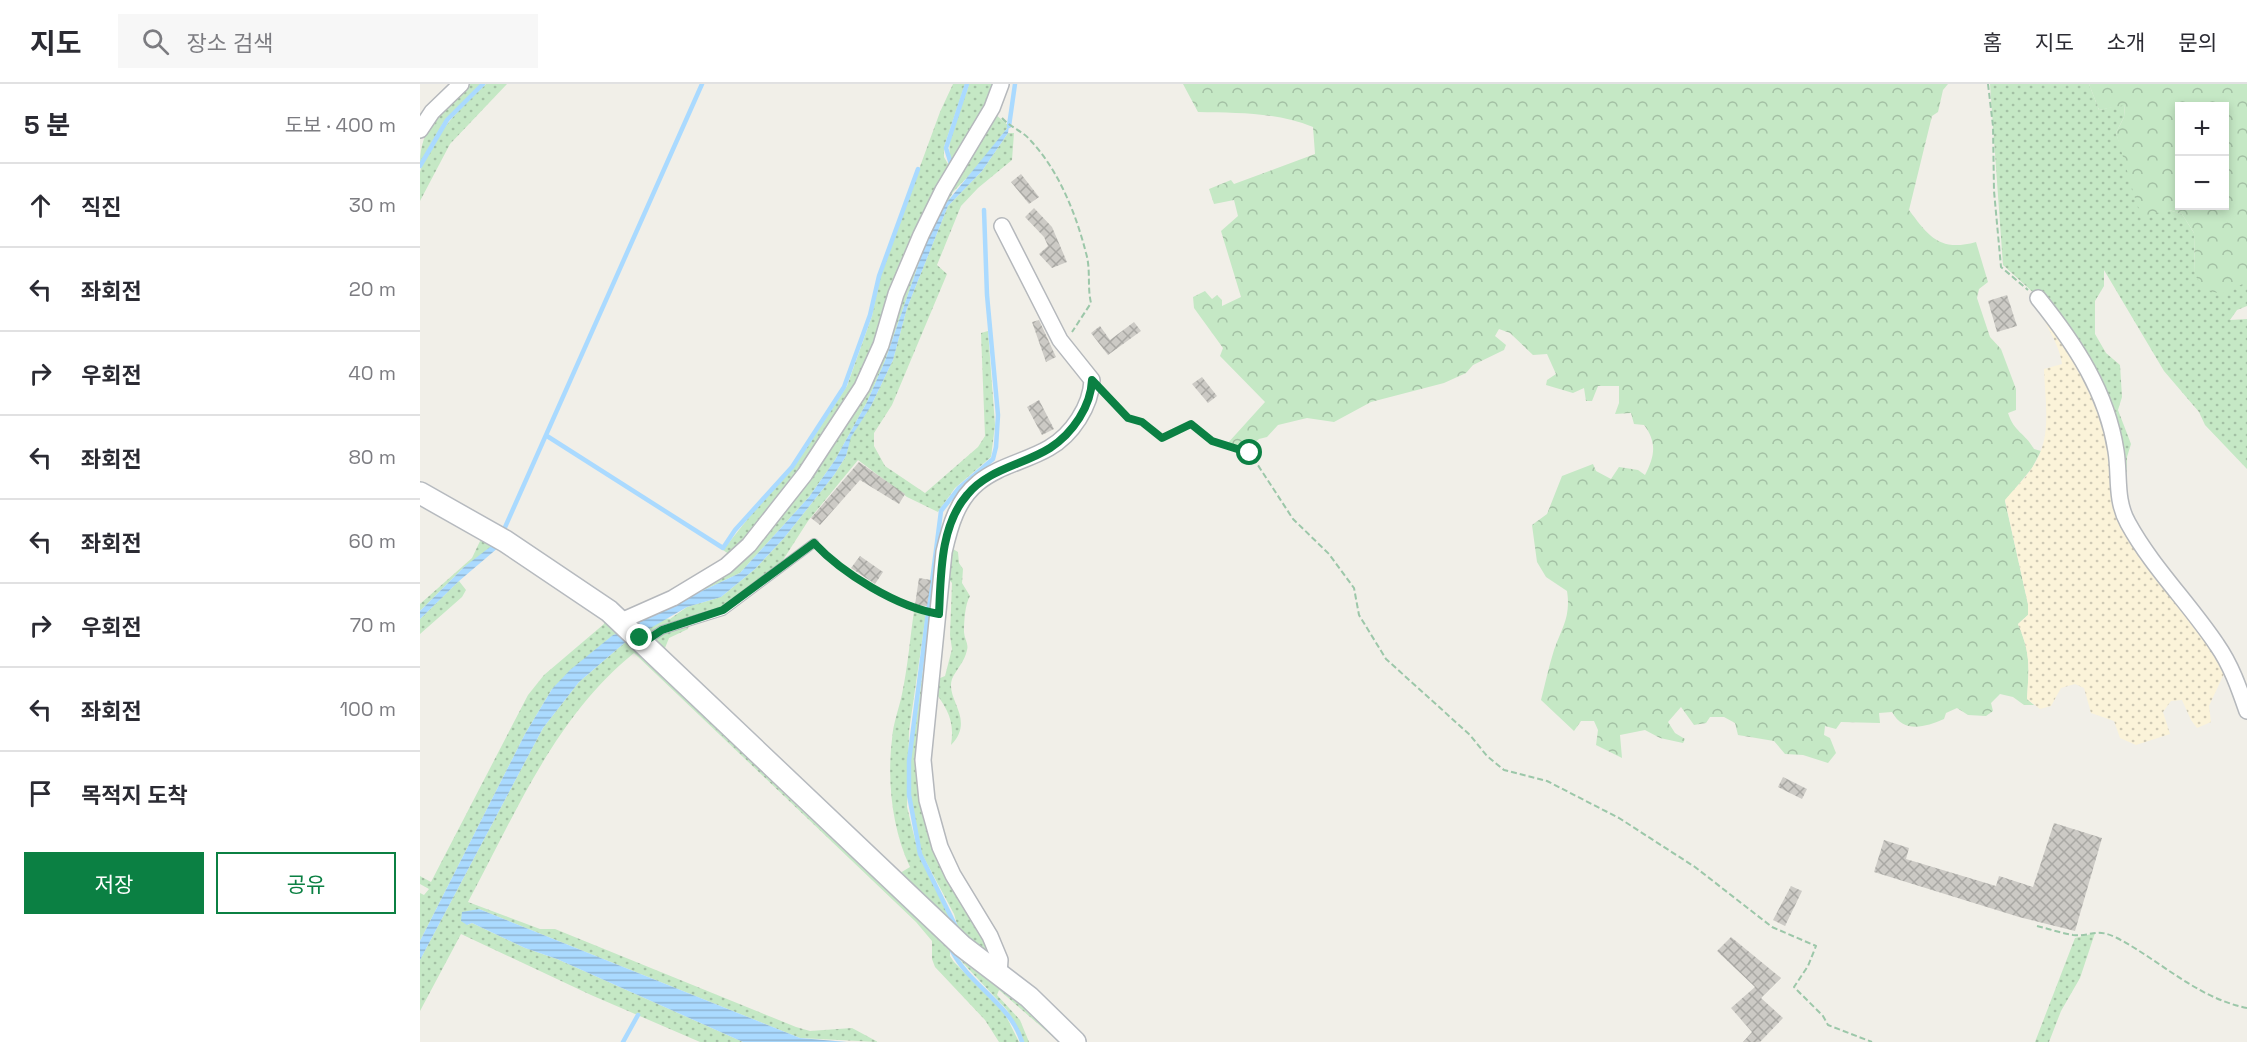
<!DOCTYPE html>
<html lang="ko">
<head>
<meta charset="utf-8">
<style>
	:root { --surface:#fff; --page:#f7f7f7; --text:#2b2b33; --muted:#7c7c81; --line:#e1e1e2; --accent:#0b8043 }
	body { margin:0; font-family:"Space Grotesk","Noto Sans KR",sans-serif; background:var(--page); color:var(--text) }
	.controls { position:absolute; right:18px; top:18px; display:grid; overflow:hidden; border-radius:0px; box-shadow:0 3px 9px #0003 }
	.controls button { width:54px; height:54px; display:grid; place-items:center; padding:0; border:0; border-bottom:2px solid var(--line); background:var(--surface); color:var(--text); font:30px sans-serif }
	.stop { position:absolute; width:18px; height:18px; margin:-14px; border:4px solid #0b8043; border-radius:50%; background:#fff }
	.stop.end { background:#0b8043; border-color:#fff; box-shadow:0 2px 6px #0008 }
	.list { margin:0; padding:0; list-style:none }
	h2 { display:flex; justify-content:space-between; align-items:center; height:78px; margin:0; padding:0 24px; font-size:26px }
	h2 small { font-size:20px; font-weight:400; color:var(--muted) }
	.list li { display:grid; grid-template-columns:39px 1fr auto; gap:18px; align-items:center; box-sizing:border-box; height:84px; padding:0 24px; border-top:2px solid var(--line) }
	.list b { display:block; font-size:22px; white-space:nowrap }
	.list em { font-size:20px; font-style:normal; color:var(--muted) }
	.actions { display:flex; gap:12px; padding:18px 24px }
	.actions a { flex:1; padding:14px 0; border:2px solid var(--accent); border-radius:0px; text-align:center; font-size:21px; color:var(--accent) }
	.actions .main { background:var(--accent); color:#fff }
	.icon { flex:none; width:33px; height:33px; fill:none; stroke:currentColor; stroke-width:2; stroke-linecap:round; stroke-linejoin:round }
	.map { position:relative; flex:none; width:1827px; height:958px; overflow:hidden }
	header { display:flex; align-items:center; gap:36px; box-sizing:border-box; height:84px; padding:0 30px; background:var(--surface); border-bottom:2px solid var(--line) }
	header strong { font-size:28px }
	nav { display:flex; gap:33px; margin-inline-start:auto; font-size:21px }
	.search { width:420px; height:54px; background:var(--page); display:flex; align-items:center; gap:15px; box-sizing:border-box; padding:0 21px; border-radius:0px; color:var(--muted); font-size:22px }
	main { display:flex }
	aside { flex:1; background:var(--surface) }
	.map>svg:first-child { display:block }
	.grass { fill:url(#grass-dots) }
	.forest { fill:url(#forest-crowns); fill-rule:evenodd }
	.sand { fill:url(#sand-dots) }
	.water { fill:url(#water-rules) }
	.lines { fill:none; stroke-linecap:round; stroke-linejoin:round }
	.stream { stroke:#aadaff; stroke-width:4.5 }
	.building { fill:url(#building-cross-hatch) }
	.lane-casing { stroke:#b5b8bc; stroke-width:10 }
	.street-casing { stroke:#b5b8bc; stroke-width:18 }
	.secondary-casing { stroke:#b6babf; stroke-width:24 }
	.path { stroke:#9cc7a9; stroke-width:2; stroke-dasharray:6 3; stroke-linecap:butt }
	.lane { stroke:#fff; stroke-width:8 }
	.street { stroke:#fff; stroke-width:15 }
	.secondary { stroke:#fff; stroke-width:21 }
	.route { stroke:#0b8043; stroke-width:8 }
</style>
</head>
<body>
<header>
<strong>지도</strong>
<div class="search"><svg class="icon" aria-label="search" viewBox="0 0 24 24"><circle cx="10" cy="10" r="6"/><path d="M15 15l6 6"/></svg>장소 검색</div>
<nav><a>홈</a><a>지도</a><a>소개</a><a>문의</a></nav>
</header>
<main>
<aside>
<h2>5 분<small>도보 · 400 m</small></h2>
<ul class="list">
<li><svg class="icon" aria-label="ahead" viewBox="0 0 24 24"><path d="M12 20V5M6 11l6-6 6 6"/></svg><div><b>직진</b></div><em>30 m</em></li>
<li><svg class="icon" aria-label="left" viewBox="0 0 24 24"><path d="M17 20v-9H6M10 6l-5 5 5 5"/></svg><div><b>좌회전</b></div><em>20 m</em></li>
<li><svg class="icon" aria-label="right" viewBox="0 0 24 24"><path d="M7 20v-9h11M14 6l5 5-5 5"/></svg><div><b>우회전</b></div><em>40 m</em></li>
<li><svg class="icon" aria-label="left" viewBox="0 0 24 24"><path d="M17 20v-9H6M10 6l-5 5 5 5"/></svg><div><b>좌회전</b></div><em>80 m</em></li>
<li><svg class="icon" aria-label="left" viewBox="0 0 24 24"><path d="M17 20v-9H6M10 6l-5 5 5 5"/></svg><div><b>좌회전</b></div><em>60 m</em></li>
<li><svg class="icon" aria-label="right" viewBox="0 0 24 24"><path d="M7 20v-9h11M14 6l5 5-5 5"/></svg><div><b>우회전</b></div><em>70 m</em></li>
<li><svg class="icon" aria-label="left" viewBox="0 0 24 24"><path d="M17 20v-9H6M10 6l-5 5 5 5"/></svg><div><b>좌회전</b></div><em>100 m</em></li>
<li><svg class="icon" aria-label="arrive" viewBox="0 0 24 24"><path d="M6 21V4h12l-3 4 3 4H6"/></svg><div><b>목적지 도착</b></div></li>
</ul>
<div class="actions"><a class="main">저장</a><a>공유</a></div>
</aside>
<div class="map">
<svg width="1827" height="958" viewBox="0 0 1827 958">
	<defs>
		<pattern id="grass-dots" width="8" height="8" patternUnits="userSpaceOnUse" patternTransform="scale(1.5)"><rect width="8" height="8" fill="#c5e8c5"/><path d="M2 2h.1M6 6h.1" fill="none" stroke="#a3c0a4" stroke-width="1.8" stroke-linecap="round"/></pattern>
		<pattern id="forest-crowns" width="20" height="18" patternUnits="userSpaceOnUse" patternTransform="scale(1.5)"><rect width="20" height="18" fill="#c5e8c5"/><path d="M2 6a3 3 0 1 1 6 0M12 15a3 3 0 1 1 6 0" fill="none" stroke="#a3c0a4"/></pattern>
		<pattern id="sand-dots" width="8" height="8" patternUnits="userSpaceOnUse" patternTransform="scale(1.5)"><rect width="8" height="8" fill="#fbf3d9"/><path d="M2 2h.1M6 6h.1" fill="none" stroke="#cec8b4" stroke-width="1.8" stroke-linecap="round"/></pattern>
		<pattern id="water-rules" width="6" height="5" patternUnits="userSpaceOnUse" patternTransform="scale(1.5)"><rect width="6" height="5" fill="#aadaff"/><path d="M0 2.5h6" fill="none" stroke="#8eb4d2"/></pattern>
		<pattern id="building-cross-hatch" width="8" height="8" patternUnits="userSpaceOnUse" patternTransform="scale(1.5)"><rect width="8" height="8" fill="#cccac5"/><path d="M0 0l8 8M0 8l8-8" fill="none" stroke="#a9a8a4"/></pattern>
	</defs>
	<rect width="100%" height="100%" fill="#f1efe8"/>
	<path class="grass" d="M47,0H61L23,39L0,79C0,43 24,24 47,0Z
		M66,0H87L30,60L0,117C0,108 0,96 0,88C10,54 41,23 66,0Z
		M533,0H545L524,63V73L531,85L533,80C521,58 543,23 549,0H577L445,290L364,414L313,473L303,466L354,402L374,383L427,302L452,232L461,189L520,28Z
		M1570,0H1669L1679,26L1705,20L1704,33L1696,49L1707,81L1749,126L1762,130L1774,149L1775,191L1827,198V222L1817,226L1810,236L1827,235V385L1785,341L1779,328L1744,287L1684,186V202L1675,217V250L1686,269L1700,281L1702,313L1698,326L1711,360L1707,373L1706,415L1618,213L1583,181Z
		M575,30L589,42L559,81L533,108L503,167L465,277L447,318L415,376L389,413L320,489L229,532L250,535L267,523L301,513L335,485L364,454L414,391L426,372L430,353L451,322L473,276L487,224L528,122L562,87L588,49H594L592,76L558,104L541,122L517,181L527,190L472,321L454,349V362L465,382L505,409L558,363L565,352L561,249L568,247L575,341L571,373L535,404L518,428L487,413L438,376L388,437L363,476L320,513L306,523L228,553L211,537L301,488L414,354L502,156Z
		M61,455L77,458L203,548L193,551L132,605L105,650L0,857V809L4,811L9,805L0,800V792L11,798L108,611L124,591L184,540V536L79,463L44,483L0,527V520L52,474Z
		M528,462L538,468L539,479L543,485L542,499L550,512C545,520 544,538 544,548C544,554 549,560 547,566C545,577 536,586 532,595C525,616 556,635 531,661C535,636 527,624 512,604L513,597L525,592L532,565L530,551L532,499L525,490Z
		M39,497L46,506L42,513L0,550V535Z
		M494,527L506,530L489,647L487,723L499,772L534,839L536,851L234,557L242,548L269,542L268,545L249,554L245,564L252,572L480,789L490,783C472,745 467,697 472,655C473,639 479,625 482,610C488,582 490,554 494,527Z
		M511,531L505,718L577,877L540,850L534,830L502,770L495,738L490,711V678Z
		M209,555L648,958H639L579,906L577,911L600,936L609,958H604L587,926L530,865V872L534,878L584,928L599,958H579L565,936L515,883L512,875V857L496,838L214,569C134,634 96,729 48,818L120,845H135L376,943L390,947L432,944L458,958L380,954L59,825L47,841L52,839L105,864L137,875L323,958H280L171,911L41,850L0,927V876L123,644L159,598Z
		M1675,849L1660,894L1641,927L1629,958H1615L1655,854Z"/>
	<path class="forest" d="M763,0H1528L1523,6L1518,28L1512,32L1489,126C1509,153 1520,168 1556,158L1568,198L1559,205L1557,214L1570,253L1581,265L1596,305V326L1588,329C1594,348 1605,349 1614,365L1621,367L1612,384L1585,417L1608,520V531L1598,540C1611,570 1609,583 1607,615L1614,621H1604L1593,613L1580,610L1571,619L1573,627L1566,632L1548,631L1537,624L1526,629L1524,635C1505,643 1484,650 1472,628L1459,629L1460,639L1421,638L1416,645L1405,642L1404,651L1410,654L1416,669L1408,679L1383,671L1365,670L1354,657L1318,651L1315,639L1304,633H1290L1286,639L1274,641L1261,623L1248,638L1255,649L1265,655L1263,659L1240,654L1225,646L1200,651L1202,674L1176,661L1178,646L1174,637H1161L1154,647L1121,616C1125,600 1129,582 1134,566C1142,543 1151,533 1147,507L1126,493L1117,478L1112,441L1127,430L1142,392L1173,380L1176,387L1191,395L1199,383L1218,386L1225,391C1235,372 1237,358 1224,341L1214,340L1211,329L1195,330L1199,319V302H1178L1172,317H1166L1164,304L1153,309L1126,301L1127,296L1136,290L1127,270L1113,271L1090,249L1079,245L1075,252L1086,261L1084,266L1053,281L1046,289L1024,299L951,318L914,338L887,334L858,341L847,353L839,355L826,366L807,360L845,318L800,272L803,264L774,224L773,213L785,207L792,215L797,211L802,216V222L821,213L801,147L818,132L814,116L794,120L789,105L811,96L814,100L895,70L893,43C856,28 818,29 778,28Z
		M1669,0H1827V198L1801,210L1784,205L1775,191L1774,149L1762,130L1749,126L1724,132L1717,121L1696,49L1704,33L1705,21L1679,26ZM1760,22H1804V122H1760Z"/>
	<path class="sand" d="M1618,217L1678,309L1698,418L1808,581L1789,622L1791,638L1777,644L1771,636L1762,616L1751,617L1743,628L1750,650L1716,661L1700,654L1694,637L1671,629L1664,604L1655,600L1641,604L1631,622L1620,625L1607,615C1609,583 1611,570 1598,540L1608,531V520L1585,416C1593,406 1604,396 1612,384C1633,354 1625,320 1624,285L1642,280C1639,256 1622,240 1618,217Z"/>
	<path class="water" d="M589,42L588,49L562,87L528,122L487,224L473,276L451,322L431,353L426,372L414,391L364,454L335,485L301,513L267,523L222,549L214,539L320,489L389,413L415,376L447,318L465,277L503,167L523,123Z
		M74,460L79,463L39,497L0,535V527L44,483Z
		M203,548L209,555L159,598L123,644L0,876V857L105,650L132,605L150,586L193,551Z
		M59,825L380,954L427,958H323L137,875L105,864L52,839L47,841L41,837L42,828Z"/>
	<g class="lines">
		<path class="stream" d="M589,42L595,0
			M531,80L526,64L547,0
			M0,82L27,36L63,0
			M127,352L303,464L315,446L372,383L424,303L450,231L459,192L498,85
			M82,450L282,0
			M537,845L500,770L489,711V677L521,427L539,404L573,375L576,363L578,331L567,211L564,126
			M532,867C550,902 590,919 602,958
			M203,958L218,931"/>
	</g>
	<path class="building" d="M601,90L619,113L609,120L591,98Z
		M614,124L632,143L647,178L632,184L619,170L628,162L624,153L605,133Z
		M1587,211L1597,242L1577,248L1568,217Z
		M619,236L636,273L626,278L612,238Z
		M714,238L721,247L688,271L671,249L680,242L690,256Z
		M782,293L797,312L788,319L772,300Z
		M619,316L634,345L622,351L607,323Z
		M439,378L485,410L479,420L440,396L400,441L391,434Z
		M440,472L463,488L455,500L431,484Z
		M499,494L511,496L507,522L495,521Z
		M1363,693L1387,705L1382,715L1358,703Z
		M1634,739L1682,754L1655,847L1599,833L1454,788L1464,756L1489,764L1486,775L1576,802L1579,792L1613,803Z
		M1371,802L1382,807L1365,842L1353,836Z
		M1311,853L1361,894L1341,914L1363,934L1340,958H1323L1332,948L1311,924L1335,903L1297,867Z"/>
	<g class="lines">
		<g class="lane-casing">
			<path id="lane" d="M224,558L242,546L303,527L394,459"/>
		</g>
		<g class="street-casing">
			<path id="street" d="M0,46L12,28L41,0
				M1618,214C1655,260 1687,308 1696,367C1700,392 1695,416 1708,439C1732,483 1769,519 1797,561C1811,581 1819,604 1827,627
				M201,537L253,514L306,482L329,461L385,390L442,303L461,261L476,210L501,151L523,106L572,24L581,0
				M579,890L580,876L570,852L533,791L520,763L507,716L503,676L524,468C530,442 537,416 558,399C578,382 607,377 629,364C652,351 671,322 672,296L640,256L582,142"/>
		</g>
		<g class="secondary-casing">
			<path id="secondary" d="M0,409L85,457L189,527L542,862L609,913L655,958"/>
		</g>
		<path class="path" d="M1568,0L1573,42L1574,107L1581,183L1608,206
			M582,34C591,44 603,47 611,57C639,87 656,130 666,169C671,186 667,202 671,219L652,248
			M684,309L707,334L722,338L742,354L771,340L792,357L830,369L873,435L909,470L934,504L939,531L966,575L1050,651L1067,672L1084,686L1127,697L1199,734L1275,783L1352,843L1396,862L1388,882L1374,903L1403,932L1408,941L1452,958
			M402,468L442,497L503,527
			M1617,842C1629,845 1641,849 1653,851C1672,853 1675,843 1697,854C1741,877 1777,914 1827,924"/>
		<use href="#lane" class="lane"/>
		<use href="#street" class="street"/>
		<use href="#secondary" class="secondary"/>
	</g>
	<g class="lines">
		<path class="route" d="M220,554L224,558L242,546L303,526L394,459C423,490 477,523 519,530C521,491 520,442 547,411C568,385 603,381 630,364C653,349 671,322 672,296L708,334L722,338L742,354L771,340L792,357L830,369"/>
	</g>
</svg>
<div class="controls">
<button>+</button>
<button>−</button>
</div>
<div class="stop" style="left:830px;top:369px"></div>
<div class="stop end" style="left:220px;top:554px"></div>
</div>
</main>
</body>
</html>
